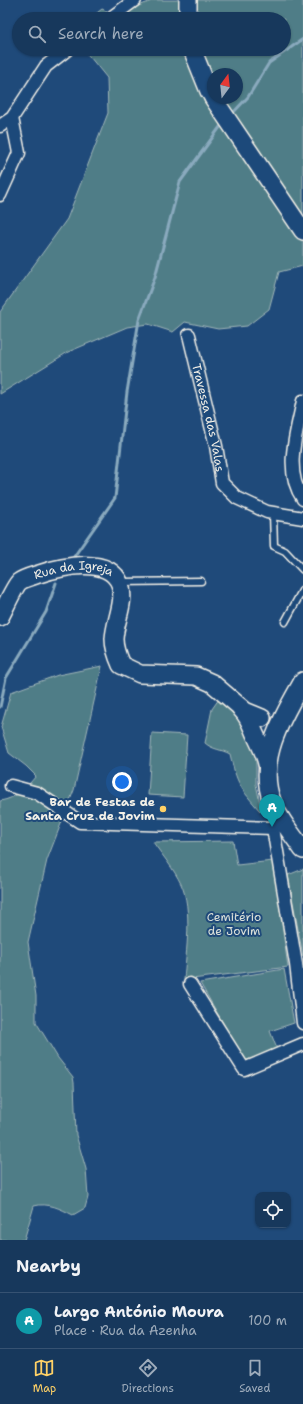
<!DOCTYPE html>
<html lang="en">
<head>
<meta charset="utf-8">
<style>
	:root { --surface:#17385c; --page:#203f62; --text:#f1f3f6; --muted:#9eacbb; --line:#365272; --accent:#ffd166 }
	body { margin:0; font-family:"Shantell Sans",sans-serif; background:var(--page); color:var(--text) }
	.controls { position:absolute; right:12px; bottom:12px; display:grid; overflow:hidden; border-radius:8px; box-shadow:0 1px 3px #0004 }
	.controls button { width:36px; height:36px; display:grid; place-items:center; padding:0; border:0; border-bottom:1px solid var(--line); background:var(--surface); color:var(--text); font:20px sans-serif }
	.compass { position:absolute; left:207px; top:68px; width:36px; height:36px; border-radius:50%; background:var(--surface); box-shadow:0 1px 3px #0004; rotate:15deg }
	.you { position:absolute; left:122px; top:782px; width:14px; height:14px; margin:-10px; border:3px solid #fff; border-radius:50%; background:#1a73e8; box-shadow:0 0 0 6px #1a73e833 }
	.badge { display:grid; place-items:center; width:26px; height:26px; border-radius:50%; background:var(--accent); color:#fff; font-size:13px; font-weight:700 }
	.pin { position:absolute; translate:-50% -33px; filter:drop-shadow(0 1px 2px #0008) }
	.pin::after { content:''; position:absolute; top:21px; width:14px; height:12px; background:inherit; clip-path:polygon(0 0,100% 0,50% 100%) }
	.list { margin:0; padding:0; list-style:none }
	h2 { display:flex; justify-content:space-between; align-items:center; height:52px; margin:0; padding:0 16px; font-size:17px }
	h2 small { font-size:13px; font-weight:400; color:var(--muted) }
	.list li { display:grid; grid-template-columns:26px 1fr auto; gap:12px; align-items:center; box-sizing:border-box; height:56px; padding:0 16px; border-top:1px solid var(--line) }
	.list b { display:block; font-size:15px; white-space:nowrap }
	.list p { margin:0; font-size:13px; white-space:nowrap; color:var(--muted) }
	.list em { font-size:13px; font-style:normal; color:var(--muted) }
	.icon { flex:none; width:22px; height:22px; fill:none; stroke:currentColor; stroke-width:2; stroke-linecap:round; stroke-linejoin:round }
	.map { position:relative; flex:none; width:303px; height:1240px; overflow:hidden }
	.search { position:absolute; background:var(--surface); box-shadow:0 1px 3px #0004; left:12px; right:12px; top:12px; height:44px; display:flex; align-items:center; gap:10px; box-sizing:border-box; padding:0 14px; border-radius:22px; color:var(--muted); font-size:15px }
	.sheet { height:108px; background:var(--surface) }
	nav { display:flex; justify-content:space-around; align-items:center; box-sizing:border-box; height:56px; border-top:1px solid var(--line); background:var(--surface); font-size:11px; color:var(--muted) }
	nav a { display:grid; justify-items:center; gap:2px }
	nav .on { color:var(--accent) }
	.map>svg:first-child { display:block }
	.green { fill:#507d87; stroke:#a2b7b8; fill-rule:evenodd }
	.lines { fill:none; stroke-linecap:round; stroke-linejoin:round }
	.stream { stroke:#8aaabe; stroke-width:3 }
	.lane-casing { stroke:#f4f1e8; stroke-width:9 }
	.street-casing { stroke:#f4f1e8; stroke-width:15 }
	.secondary-casing { stroke:#f4f1e8; stroke-width:20 }
	.lane { stroke:#1f4a7a; stroke-width:6 }
	.street { stroke:#1f4a7a; stroke-width:12 }
	.secondary { stroke:#1f4a7a; stroke-width:17 }
	.poi-dot { fill:#ffd166; stroke:#1f4a7a; stroke-width:1.5 }
	.labels { text-anchor:middle; stroke-width:4; stroke-linejoin:round; paint-order:stroke }
	.street-label { font-size:12px; fill:#f4f1e8; stroke:#1f4a7a }
	.poi-label { font-size:12px; font-weight:bold; fill:#f4f1e8; stroke:#1f4a7a; text-anchor:end }
	.park-label { font-size:12px; fill:#dbe0d9; stroke:#1f4a7a }
</style>
</head>
<body>
<div class="map">
<svg width="303" height="1240" viewBox="0 0 303 1240">
	<rect width="100%" height="100%" fill="#1f4a7a"/>
	<filter id="ink" filterUnits="userSpaceOnUse"><feTurbulence type="fractalNoise" baseFrequency=".025" numOctaves="2"/><feDisplacementMap in="SourceGraphic" scale="8" xChannelSelector="R" yChannelSelector="G"/><feConvolveMatrix kernelMatrix="1 2 1 2 8 2 1 2 1" color-interpolation-filters="sRGB"/></filter>
	<g filter="url(#ink)">
		<path class="green" d="M154,0H303V266L279,272L269,309L247,326L218,329L185,322L173,332L148,324L127,327L68,352L0,394V312L67,219L108,113L107,78L90,57L81,49H284V19H89L102,9L115,15ZM213,74H237V98H213Z
			M102,666L74,790L47,860L28,942L36,996V1022L58,1058L73,1077L74,1083L76,1135L86,1169L88,1197L85,1208L73,1215C61,1209 48,1202 34,1206L24,1240H0V801C17,798 25,789 36,776L26,766L9,753L1,727L11,692L58,675Z
			M219,699L240,716L256,752V784L261,808L260,811C240,788 237,784 230,754C221,749 213,750 205,743L212,709Z
			M152,733L187,735L183,797L148,795Z
			M233,841L237,865L273,861L288,967L184,980C186,952 193,909 181,884C174,869 162,855 153,842Z
			M303,869V956L288,875Z
			M284,969L294,1023L270,1031L277,1049L245,1061L200,983Z"/>
		<g class="lines">
			<path class="stream" d="M231,115L248,97L269,63L303,39
				M73,558L115,498L127,392L139,320L155,277L180,182L223,123
				M0,707L6,678L46,612L56,583"/>
			<g class="lane-casing">
				<path id="lane" d="M273,513L274,546L285,551L303,570
					M121,582L201,581
					M285,622L303,589"/>
			</g>
			<g class="street-casing">
				<g id="street">
					<path d="M109,19L135,0"/>
					<path d="M0,126L12,118L46,66L68,49"/>
					<path d="M0,195L19,153L12,118"/>
					<path id="s1" d="M189,335L216,446L222,483L237,498L267,512L303,518"/>
					<path d="M303,401C297,432 283,470 303,499"/>
					<path d="M11,786L37,793L80,822L273,828L285,823"/>
					<path d="M273,828L296,964L303,1023"/>
					<path d="M190,984L244,1069L303,1044"/>
				</g>
			</g>
			<g class="secondary-casing">
				<g id="secondary">
					<path d="M188,0V19"/>
					<path d="M192,49L209,91L213,97"/>
					<path d="M213,98L303,231"/>
					<path id="s2" d="M0,617C4,610 14,587 19,582C24,578 33,576 39,574C60,567 109,555 120,584C126,602 115,620 114,639C114,648 117,656 121,665L140,674L196,676L212,683L245,711L262,718"/>
					<path d="M303,681C283,716 256,760 272,801C278,818 293,835 303,850"/>
					<path d="M241,709C249,717 251,725 255,734C260,745 265,753 267,764"/>
				</g>
			</g>
			<use href="#lane" class="lane"/>
			<use href="#street" class="street"/>
			<use href="#secondary" class="secondary"/>
		</g>
	</g>
	<circle class="poi-dot" cx="163" cy="809" r="4"/>
	<g class="labels">
		<g class="street-label">
			<text dy="4" stroke="none"><textPath href="#s1" startOffset="85">Travessa das Valas</textPath></text>
			<text dy="4" stroke="none"><textPath href="#s2" startOffset="97">Rua da Igreja</textPath></text>
		</g>
		<g class="poi-label">
			<text x="155" y="806">Bar de Festas de<tspan x="155" dy="14">Santa Cruz de Jovim</tspan></text>
		</g>
		<g class="park-label">
			<text x="234" y="921">Cemitério<tspan x="234" dy="14">de Jovim</tspan></text>
		</g>
	</g>
</svg>
<div class="controls">
<button><svg class="icon" aria-label="locate" viewBox="0 0 24 24"><circle cx="12" cy="12" r="6"/><path d="M12 2v4M12 18v4M2 12h4M18 12h4"/></svg></button>
</div>
<svg class="compass" viewBox="-18 -18 36 36"><path d="M0-13l5 13h-10z" fill="#e53935"/><path d="M0 13l5-13h-10z" fill="#9eacbb"/></svg>
<div class="you"></div>
<div class="pin badge" style="left:272px;top:827px;background:#0f9aa8">A</div>
<div class="search"><svg class="icon" aria-label="search" viewBox="0 0 24 24"><circle cx="10" cy="10" r="6"/><path d="M15 15l6 6"/></svg>Search here</div>
</div>
<section class="sheet">
<h2>Nearby<small></small></h2>
<ul class="list">
<li><span class="badge" style="background:#0f9aa8">A</span><div><b>Largo António Moura</b><p>Place · Rua da Azenha</p></div><em>100 m</em></li>
</ul>
</section>
<nav>
<a class="on"><svg class="icon" aria-label="map" viewBox="0 0 24 24"><path d="M3 6l6-2 6 2 6-2v14l-6 2-6-2-6 2zM9 4v14M15 6v14"/></svg>Map</a>
<a><svg class="icon" aria-label="directions" viewBox="0 0 24 24"><path d="M12 3l9 9-9 9-9-9zM9 14v-3h6M13 9l2 2-2 2"/></svg>Directions</a>
<a><svg class="icon" aria-label="saved" viewBox="0 0 24 24"><path d="M7 4h10v16l-5-4-5 4z"/></svg>Saved</a>
</nav>
</body>
</html>
